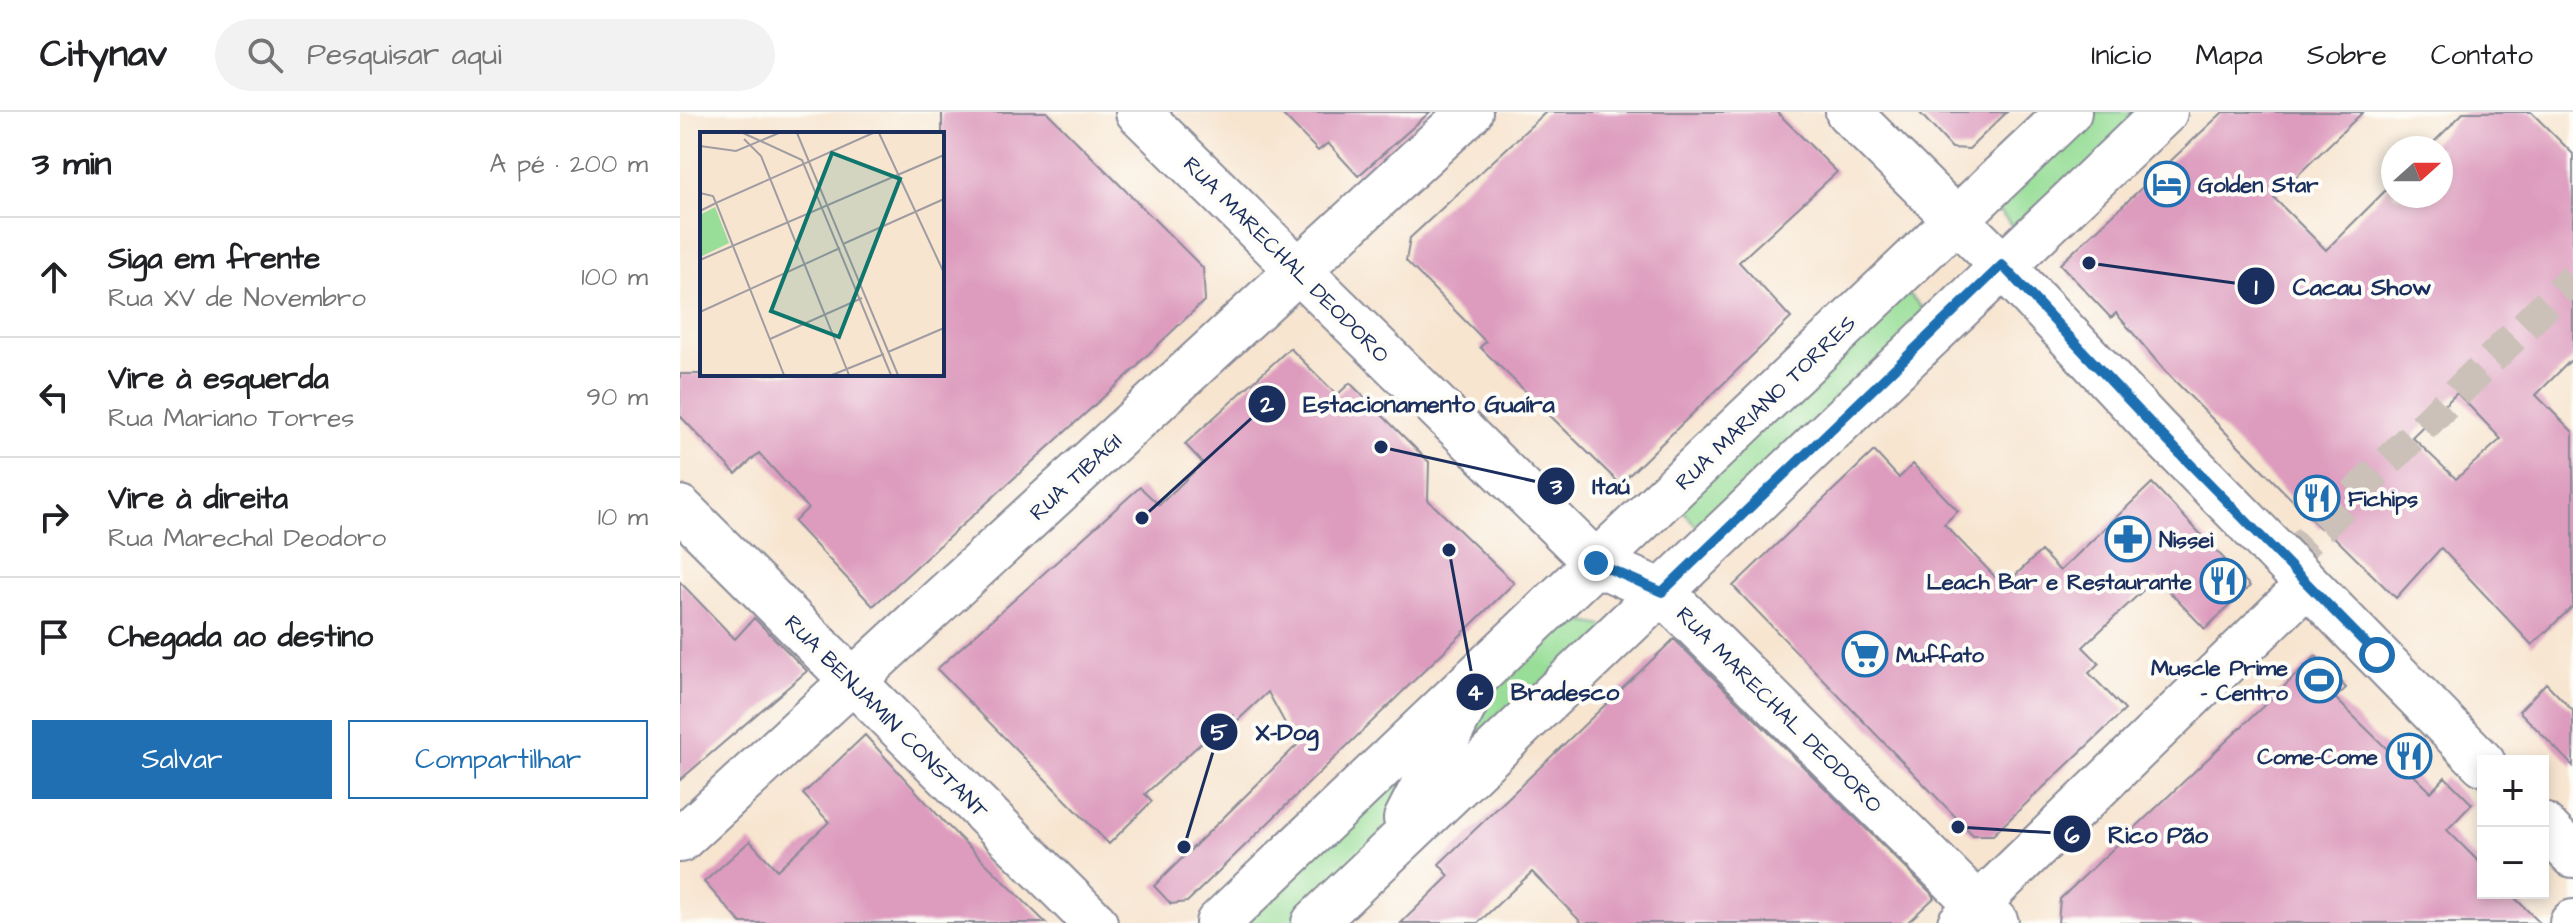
<!DOCTYPE html>
<html lang="pt">
<head>
<meta charset="utf-8">
<style>
	:root { --surface:#fff; --page:#f2f2f2; --text:#202124; --muted:#757577; --line:#e0e0e0; --accent:#1f6fb2 }
	body { margin:0; font-family:"Architects Daughter",sans-serif; background:var(--page); color:var(--text) }
	.controls { position:absolute; right:24px; bottom:24px; display:grid; overflow:hidden; border-radius:0px; box-shadow:0 4px 12px #0003 }
	.controls button { width:72px; height:72px; display:grid; place-items:center; padding:0; border:0; border-bottom:2px solid var(--line); background:var(--surface); color:var(--text); font:40px sans-serif }
	.compass { position:absolute; left:1701px; top:24px; width:72px; height:72px; border-radius:50%; background:var(--surface); box-shadow:0 4px 12px #0003; rotate:69deg }
	.stop { position:absolute; width:24px; height:24px; margin:-18px; border:6px solid #1f6fb2; border-radius:50%; background:#fff }
	.stop.end { background:#1f6fb2; border-color:#fff; box-shadow:0 2px 8px #0008 }
	.list { margin:0; padding:0; list-style:none }
	h2 { display:flex; justify-content:space-between; align-items:center; height:104px; margin:0; padding:0 32px; font-size:34px }
	h2 small { font-size:26px; font-weight:400; color:var(--muted) }
	.list li { display:grid; grid-template-columns:52px 1fr auto; gap:24px; align-items:center; box-sizing:border-box; height:120px; padding:0 32px; border-top:2px solid var(--line) }
	.list b { display:block; font-size:30px; white-space:nowrap }
	.list p { margin:0; font-size:26px; white-space:nowrap; color:var(--muted) }
	.list em { font-size:26px; font-style:normal; color:var(--muted) }
	.actions { display:flex; gap:16px; padding:24px 32px }
	.actions a { flex:1; padding:18px 0; border:2px solid var(--accent); border-radius:0px; text-align:center; font-size:28px; color:var(--accent) }
	.actions .main { background:var(--accent); color:#fff }
	.icon { flex:none; width:44px; height:44px; fill:none; stroke:currentColor; stroke-width:2; stroke-linecap:round; stroke-linejoin:round }
	.map { position:relative; flex:none; width:1893px; height:811px; overflow:hidden }
	header { display:flex; align-items:center; gap:48px; box-sizing:border-box; height:112px; padding:0 40px; background:var(--surface); border-bottom:2px solid var(--line) }
	header strong { font-size:38px }
	nav { display:flex; gap:44px; margin-inline-start:auto; font-size:28px }
	.search { width:560px; height:72px; background:var(--page); display:flex; align-items:center; gap:20px; box-sizing:border-box; padding:0 28px; border-radius:44px; color:var(--muted); font-size:30px }
	main { display:flex }
	aside { flex:1; background:var(--surface) }
	.map>svg:first-child { display:block }
	.green { fill:#98de98; stroke:#5a867b; stroke-width:2 }
	.building { fill:#dd9bbe; fill-rule:evenodd }
	.lines { fill:none; stroke-linecap:round; stroke-linejoin:round }
	.pedestrian-tunnel { stroke:#cbc1b9; stroke-width:32; stroke-dasharray:32 16; stroke-linecap:butt }
	.minor-casing { stroke:#898a97; stroke-width:46 }
	.tertiary-casing { stroke:#898a97; stroke-width:48 }
	.secondary-casing { stroke:#898a97; stroke-width:48 }
	.minor { stroke:#fff; stroke-width:42 }
	.tertiary { stroke:#fff; stroke-width:44 }
	.secondary { stroke:#fff; stroke-width:44 }
	.route { stroke:#1f6fb2; stroke-width:10 }
	.labels { text-anchor:middle; stroke-width:8; stroke-linejoin:round; paint-order:stroke }
	.poi-label { font-size:22px; font-weight:bold; fill:#1b2f5e; stroke:#fdfcf7; text-anchor:start }
	.street-label { font-size:22px; fill:#1b2f5e; stroke:#fdfcf7 }
	.inset-road { fill:none; stroke:#9f9ca2; stroke-width:2 }
	.view { fill:#0f766e; fill-opacity:0.15; stroke:#0f766e; stroke-width:4 }
	.inset-edge { fill:none; stroke:#1b2f5e; stroke-width:4 }
	.leader { fill:none; stroke:#1b2f5e; stroke-width:3 }
	.callout-dot { fill:#1b2f5e; stroke:#fdfcf7; stroke-width:3 }
	.mark-label { font-size:24px; text-anchor:middle; font-weight:bold; fill:#fff }
	.callout-label { font-size:24px; text-anchor:middle; font-weight:bold; fill:#1b2f5e; stroke:#fdfcf7; stroke-width:8; stroke-linejoin:round; paint-order:stroke }
</style>
</head>
<body>
<header>
<strong>Citynav</strong>
<div class="search"><svg class="icon" aria-label="search" viewBox="0 0 24 24"><circle cx="10" cy="10" r="6"/><path d="M15 15l6 6"/></svg>Pesquisar aqui</div>
<nav><a>Início</a><a>Mapa</a><a>Sobre</a><a>Contato</a></nav>
</header>
<main>
<aside>
<h2>3 min<small>A pé · 200 m</small></h2>
<ul class="list">
<li><svg class="icon" aria-label="ahead" viewBox="0 0 24 24"><path d="M12 20V5M6 11l6-6 6 6"/></svg><div><b>Siga em frente</b><p>Rua XV de Novembro</p></div><em>100 m</em></li>
<li><svg class="icon" aria-label="left" viewBox="0 0 24 24"><path d="M17 20v-9H6M10 6l-5 5 5 5"/></svg><div><b>Vire à esquerda</b><p>Rua Mariano Torres</p></div><em>90 m</em></li>
<li><svg class="icon" aria-label="right" viewBox="0 0 24 24"><path d="M7 20v-9h11M14 6l5 5-5 5"/></svg><div><b>Vire à direita</b><p>Rua Marechal Deodoro</p></div><em>10 m</em></li>
<li><svg class="icon" aria-label="arrive" viewBox="0 0 24 24"><path d="M6 21V4h12l-3 4 3 4H6"/></svg><div><b>Chegada ao destino</b></div></li>
</ul>
<div class="actions"><a class="main">Salvar</a><a>Compartilhar</a></div>
</aside>
<div class="map">
<svg width="1893" height="811" viewBox="0 0 1893 811">
	<rect width="100%" height="100%" fill="#fdfcf7"/>
	<filter id="ink" filterUnits="userSpaceOnUse"><feTurbulence type="fractalNoise" baseFrequency=".0125" numOctaves="2"/><feDisplacementMap in="SourceGraphic" scale="16" xChannelSelector="R" yChannelSelector="G"/><feConvolveMatrix kernelMatrix="1 2 1 2 8 2 1 2 1" color-interpolation-filters="sRGB"/></filter>
	<filter id="wash" filterUnits="userSpaceOnUse"><feTurbulence type="fractalNoise" baseFrequency=".006" numOctaves="4" result="noise"/><feDisplacementMap in="SourceGraphic" scale="32" xChannelSelector="R" yChannelSelector="G"/><feGaussianBlur stdDeviation="1.8" result="paint"/><feColorMatrix in="noise" values="0 0 0 0 0 0 0 0 0 0 0 0 0 0 0 0 0 1.4 0 .05"/><feComposite in="paint" operator="in"/></filter>
	<g filter="url(#wash)">
		<rect width="100%" height="100%" fill="#f7e5d0"/>
		<path class="green" d="M1410,0H1491L1352,134L1312,92Z
			M1225,177L1260,216L1028,427L993,388Z
			M875,504L929,515L742,695L807,567Z
			M774,598L702,733L617,811H544Z"/>
		<g id="blocks">
			<path class="building" d="M262,0H367L523,156L525,188L459,251L460,252L193,494L114,410L128,396L79,341L56,362L0,304V262H262Z
				M600,0H750L678,64L648,31L638,39Z
				M866,0H1097L1157,60L1059,150L1111,206L940,372L800,235L806,230L726,149L730,126Z
				M1239,0H1327L1289,37L1272,36Z
				M1543,0H1683L1594,86L1646,138L1713,71V84H1761V36H1748L1784,0H1851L1893,42V246L1856,283L1893,320V494L1852,533L1761,436L1716,486L1643,414L1640,416L1484,258L1436,201L1431,206L1380,152ZM1777,281L1821,327L1776,367L1732,325Z
				M610,236L657,283L670,271L749,350L748,388L834,471L507,790L491,792L474,774L617,633L588,580L557,609L552,603L465,682L472,689L429,732L257,557L460,375L479,393L523,351L505,332Z
				M1194,339L1219,366L1233,352L1278,399L1264,412L1324,474L1361,439L1380,459L1472,371L1570,474L1525,517L1476,466L1403,535L1419,551L1409,561L1445,598L1313,723H1293L1053,474Z
				M0,470L55,527L74,506L127,559L0,668Z
				M994,527L1255,785L1227,811H902L852,760L798,811H721L769,764L759,752Z
				M1636,544L1666,576L1655,586L1751,680L1765,665L1792,692L1767,718L1803,754V781H1830L1860,811H1378L1380,787Z
				M1866,571L1893,599V654L1839,599Z
				M185,623L265,711L366,811H61L24,770L70,729L97,758L149,710L123,682Z"/>
		</g>
	</g>
	<g filter="url(#ink)">
		<use href="#blocks" fill-opacity="0" stroke="#898a97" stroke-width="2"/>
		<g class="lines">
			<path class="pedestrian-tunnel" d="M1606,450L1893,166"/>
			<g class="minor-casing">
				<path id="minor" d="M1279,811L1628,472"/>
			</g>
			<g class="tertiary-casing">
				<path id="tertiary" d="M0,396L415,811
					M982,480L1316,811
					M1892,811L1893,810"/>
			</g>
			<g class="secondary-casing">
				<path id="secondary" d="M458,0L916,451L982,480
					M1168,0L1322,153L1475,316L1803,651
					M726,707L786,590
					M1863,713L1893,743
					M0,728L790,0
					M538,811L1389,0
					M634,811L1485,0"/>
			</g>
			<use href="#minor" class="minor"/>
			<use href="#tertiary" class="tertiary"/>
			<use href="#secondary" class="secondary"/>
		</g>
	</g>
	<g class="lines" filter="url(#ink)">
		<path class="route" d="M916,451L982,480L1322,153L1475,316L1697,543"/>
	</g>
	<defs>
		<g id="hotel-ring" transform="scale(2.3)"><circle r="9.5" fill="#fdfcf7" stroke="#1f6fb2" stroke-width="1.5"/><path d="M-6-4.5h1.5V1H6V5H4.5V3h-9V5H-6ZM-4 0a1.8 1.8 0 1 1 3.6 0ZM.5 0V-2.5h3Q6-2.5 6 0Z" fill="#1f6fb2"/></g>
		<g id="restaurant-ring" transform="scale(2.3)"><circle r="9.5" fill="#fdfcf7" stroke="#1f6fb2" stroke-width="1.5"/><path d="M-5-6h1v4h1v-4h1v4h1v-4h1v5L-1.5 .5V6h-2V.5L-5-1ZM5-6V6H3V1.5H1.5Q1.5-4 5-6Z" fill="#1f6fb2"/></g>
		<g id="pharmacy-ring" transform="scale(2.3)"><circle r="9.5" fill="#fdfcf7" stroke="#1f6fb2" stroke-width="1.5"/><path d="M-2-6h4v4h4v4h-4v4h-4v-4h-4v-4h4Z" fill="#1f6fb2"/></g>
		<g id="supermarket-ring" transform="scale(2.3)"><circle r="9.5" fill="#fdfcf7" stroke="#1f6fb2" stroke-width="1.5"/><path d="M-6-5.5h2.5l.6 2H6L4.5 2H-2.5L-4.4-4H-6ZM-1.5 3.2a1.3 1.3 0 1 0 .1 0ZM3 3.2a1.3 1.3 0 1 0 .1 0Z" fill="#1f6fb2"/></g>
		<g id="stadium-ring" transform="scale(2.3)"><circle r="9.5" fill="#fdfcf7" stroke="#1f6fb2" stroke-width="1.5"/><path d="M0-5a6.5 5 0 1 0 0 10a6.5 5 0 1 0 0-10ZM-3.5-1.8h7v3.6h-7Z" fill="#1f6fb2"/></g>
	</defs>
	<g fill-rule="evenodd">
		<use href="#hotel-ring" x="1487" y="72"/>
		<use href="#restaurant-ring" x="1637" y="386"/>
		<use href="#pharmacy-ring" x="1448" y="427"/>
		<use href="#restaurant-ring" x="1543" y="469"/>
		<use href="#supermarket-ring" x="1185" y="542"/>
		<use href="#stadium-ring" x="1639" y="568"/>
		<use href="#restaurant-ring" x="1729" y="644"/>
	</g>
	<g class="labels">
		<g class="poi-label">
			<text x="1518" y="80">Golden Star</text>
			<text x="1668" y="394">Fichips</text>
			<text x="1479" y="435">Nissei</text>
			<text x="1512" y="477" text-anchor="end">Leach Bar e Restaurante</text>
			<text x="1216" y="550">Muffato</text>
			<text x="1608" y="563" text-anchor="end">Muscle Prime<tspan x="1608" dy="25">- Centro</tspan></text>
			<text x="1698" y="652" text-anchor="end">Come-Come</text>
		</g>
		<g class="street-label">
			<text transform="translate(607 147) rotate(45)" y="8">RUA MARECHAL DEODORO</text>
			<text transform="translate(1085 290) rotate(-44)" y="8">RUA MARIANO TORRES</text>
			<text transform="translate(395 364) rotate(-43)" y="8">RUA TIBAGI</text>
			<text transform="translate(1100 597) rotate(45)" y="8">RUA MARECHAL DEODORO</text>
			<text transform="translate(207 604) rotate(45)" y="8">RUA BENJAMIN CONSTANT</text>
		</g>
	</g>
	<g transform="translate(20 20)">
		<rect width="244" height="244" fill="#f7e5d0"/>
		<path d="M15,75L29,111L0,125V83Z" fill="#98de98"/>
		<path class="inset-road" d="M43,1L102,28L191,243M97,1L198,243M179,1L244,141M44,7L61,24L149,243M0,14L36,19L79,1M0,61L13,64L16,71L173,1M0,79L16,71L50,157M143,112L244,67M0,128L244,23M50,157L84,243M0,180L140,116M70,207L162,166M188,220L244,196M132,243L184,222"/>
		<path class="view" d="M132,21L200,47L139,205L71,179Z"/>
		<rect width="244" height="244" class="inset-edge"/>
	</g>
	<path class="leader" d="M1409 151L1576 174M462 406L587 292M701 335L876 374M769 438L795 580M504 735L539 620M1278 715L1392 722"/>
	<g class="callout-dot">
		<circle cx="1409" cy="151" r="8"/>
		<circle cx="462" cy="406" r="8"/>
		<circle cx="701" cy="335" r="8"/>
		<circle cx="769" cy="438" r="8"/>
		<circle cx="504" cy="735" r="8"/>
		<circle cx="1278" cy="715" r="8"/>
		<circle cx="1576" cy="174" r="20"/>
		<circle cx="587" cy="292" r="20"/>
		<circle cx="876" cy="374" r="20"/>
		<circle cx="795" cy="580" r="20"/>
		<circle cx="539" cy="620" r="20"/>
		<circle cx="1392" cy="722" r="20"/>
	</g>
	<g class="mark-label">
		<text x="1576" y="183">1</text>
		<text x="587" y="300">2</text>
		<text x="876" y="382">3</text>
		<text x="795" y="588">4</text>
		<text x="539" y="628">5</text>
		<text x="1392" y="731">6</text>
	</g>
	<g class="callout-label">
		<text x="1682" y="183">Cacau Show</text>
		<text x="749" y="300">Estacionamento Guaíra</text>
		<text x="931" y="382">Itaú</text>
		<text x="885" y="588">Bradesco</text>
		<text x="607" y="628">X-Dog</text>
		<text x="1478" y="731">Rico Pão</text>
	</g>
</svg>
<div class="controls">
<button>+</button>
<button>−</button>
</div>
<svg class="compass" viewBox="-18 -18 36 36"><path d="M0-13l5 13h-10z" fill="#e53935"/><path d="M0 13l5-13h-10z" fill="#757577"/></svg>
<div class="stop" style="left:1697px;top:543px"></div>
<div class="stop end" style="left:916px;top:451px"></div>
</div>
</main>
</body>
</html>
